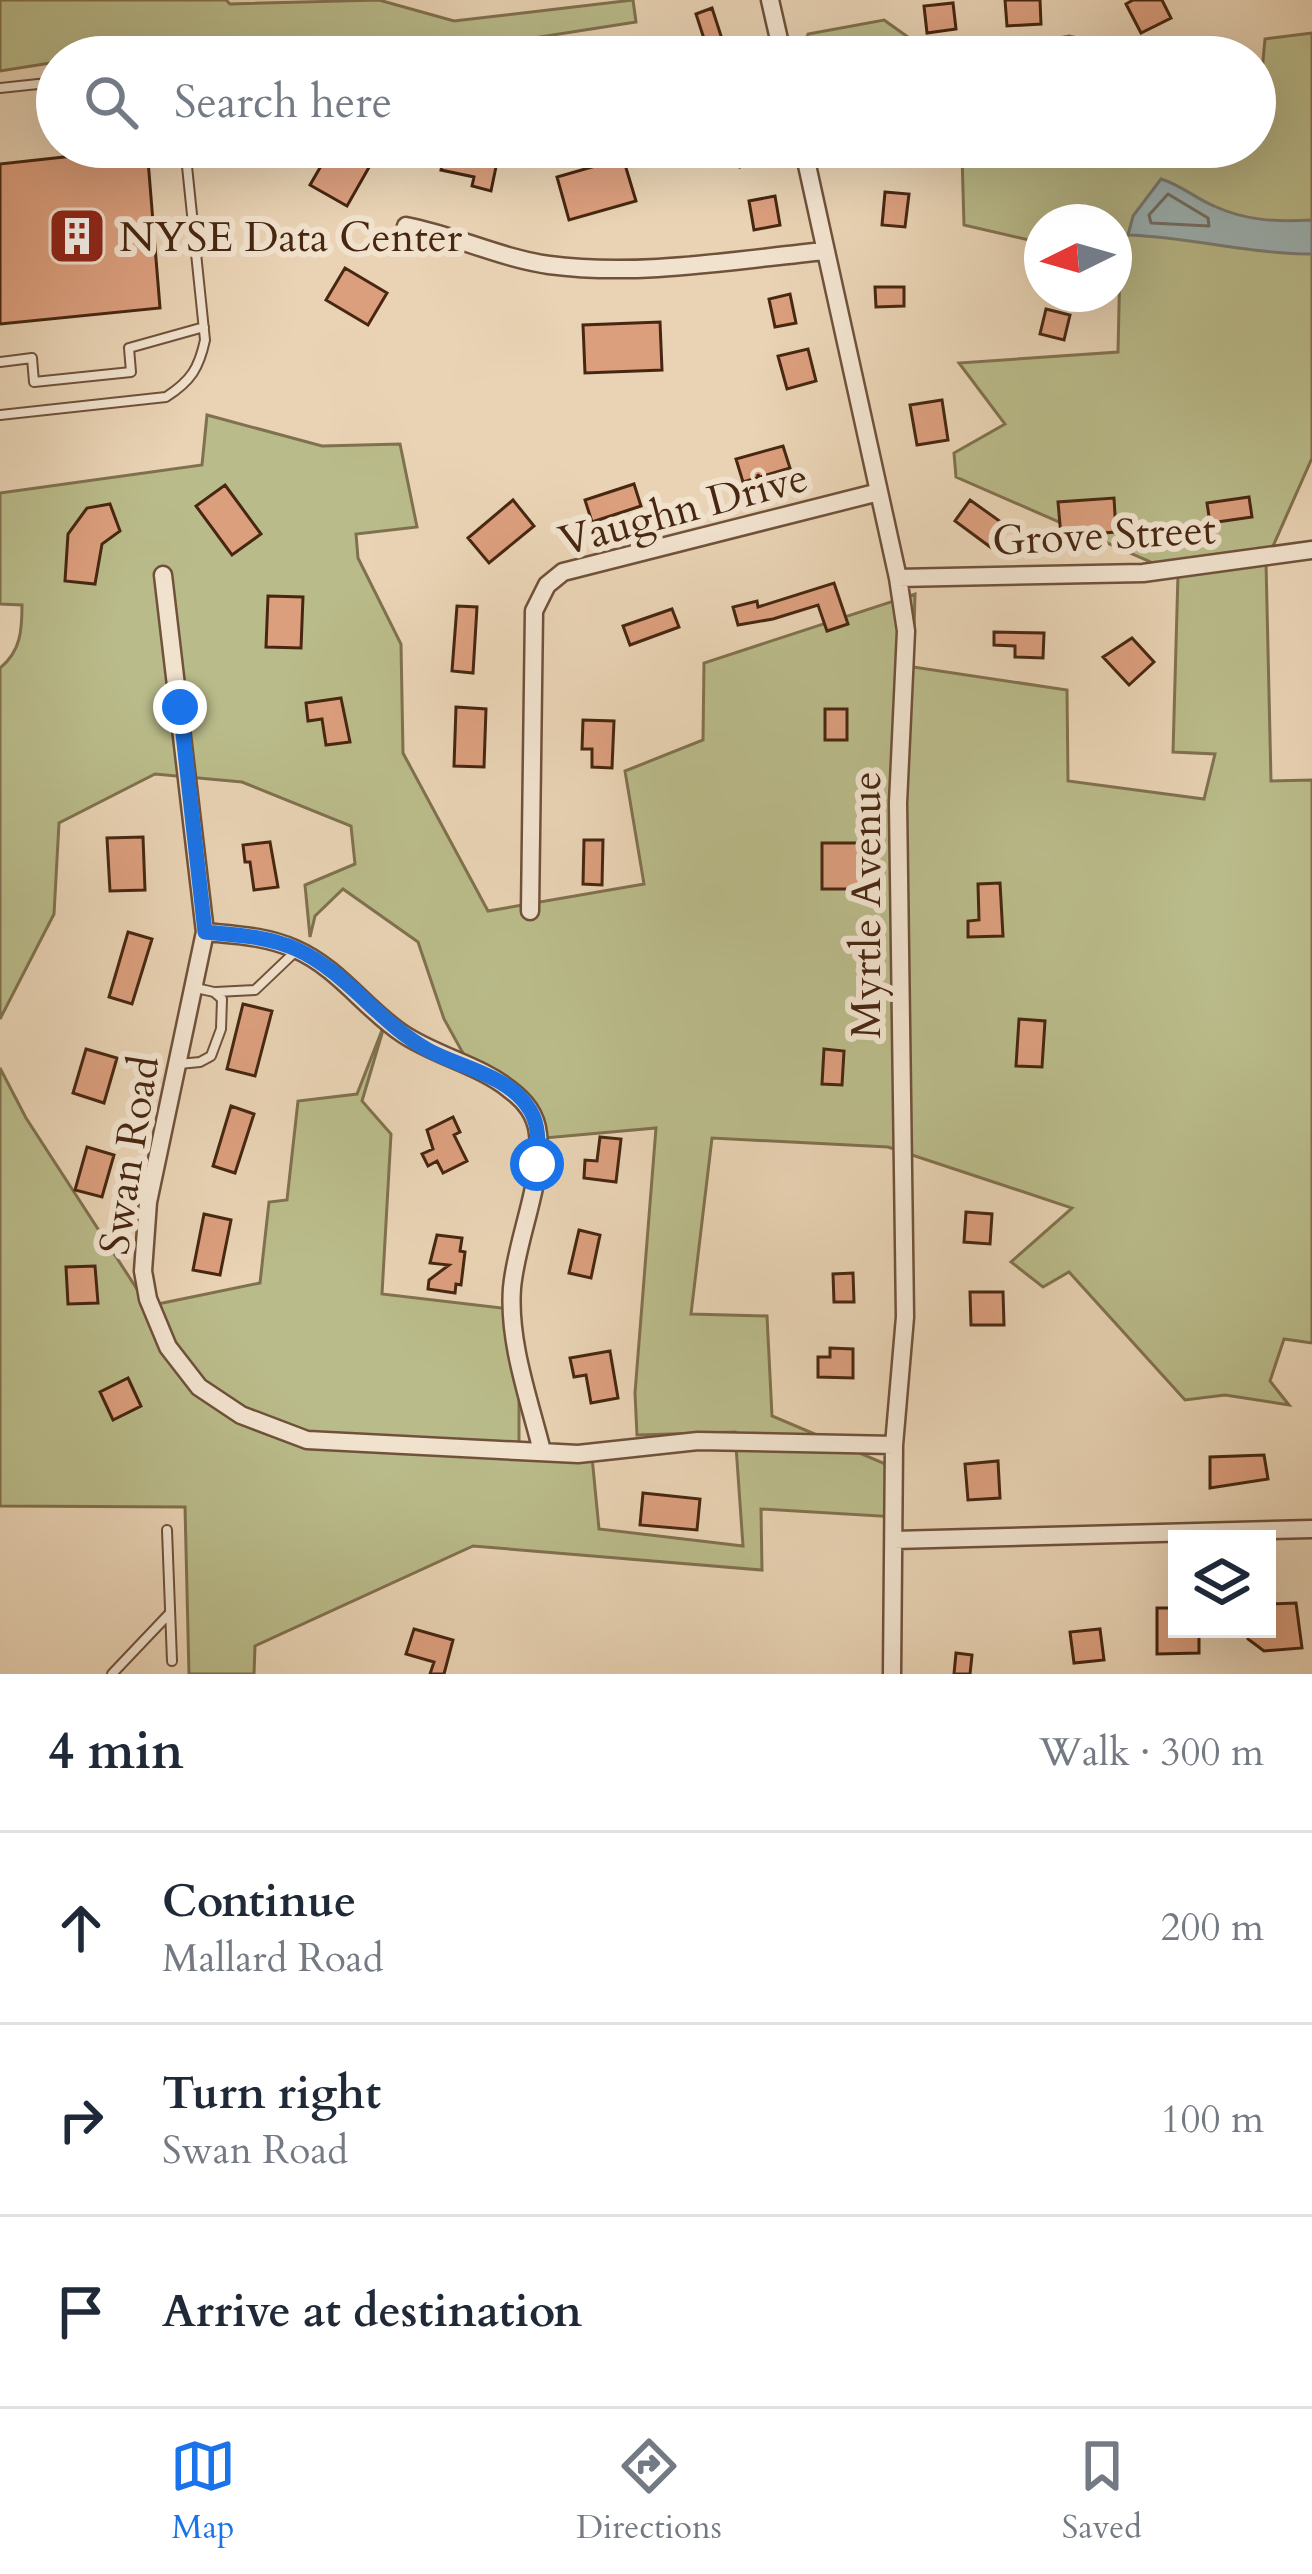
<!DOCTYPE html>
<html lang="en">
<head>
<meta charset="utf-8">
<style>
	:root { --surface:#fff; --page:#f6f6f7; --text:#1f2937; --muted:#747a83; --line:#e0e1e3; --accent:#1a73e8 }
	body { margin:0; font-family:Cardo,serif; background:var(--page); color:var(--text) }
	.controls { position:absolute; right:36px; bottom:36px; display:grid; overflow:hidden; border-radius:0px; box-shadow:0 12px 48px #0002 }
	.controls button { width:108px; height:108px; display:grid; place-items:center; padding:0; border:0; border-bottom:3px solid var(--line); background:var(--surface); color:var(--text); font:60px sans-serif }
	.compass { position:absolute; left:1024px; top:204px; width:108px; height:108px; border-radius:50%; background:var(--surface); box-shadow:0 12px 48px #0002; rotate:265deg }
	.stop { position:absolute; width:36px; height:36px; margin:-27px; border:9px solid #1a73e8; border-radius:50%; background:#fff }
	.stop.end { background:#1a73e8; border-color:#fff; box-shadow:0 3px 12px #0008 }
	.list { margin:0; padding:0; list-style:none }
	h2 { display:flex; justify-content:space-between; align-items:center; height:156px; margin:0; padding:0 48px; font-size:51px }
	h2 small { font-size:39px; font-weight:400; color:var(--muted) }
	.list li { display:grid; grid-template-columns:78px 1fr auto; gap:36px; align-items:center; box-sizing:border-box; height:192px; padding:0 48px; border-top:3px solid var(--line) }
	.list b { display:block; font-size:45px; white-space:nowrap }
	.list p { margin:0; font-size:39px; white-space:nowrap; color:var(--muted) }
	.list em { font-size:39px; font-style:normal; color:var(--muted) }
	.icon { flex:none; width:66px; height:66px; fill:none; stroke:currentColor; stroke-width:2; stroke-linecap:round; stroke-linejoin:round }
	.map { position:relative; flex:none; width:1312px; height:1674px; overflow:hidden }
	.search { position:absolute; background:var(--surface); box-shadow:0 12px 48px #0002; left:36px; right:36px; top:36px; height:132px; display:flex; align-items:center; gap:30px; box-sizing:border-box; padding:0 42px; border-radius:66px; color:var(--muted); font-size:45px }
	.sheet { height:732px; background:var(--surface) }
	nav { display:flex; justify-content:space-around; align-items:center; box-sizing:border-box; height:168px; border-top:3px solid var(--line); background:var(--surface); font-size:33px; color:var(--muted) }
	nav a { display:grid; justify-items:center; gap:6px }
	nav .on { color:var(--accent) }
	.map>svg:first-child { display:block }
	.green { fill:#babb8a; stroke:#80714e; stroke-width:3 }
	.water { fill:#9cb5b8; stroke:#7a7c75; stroke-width:3 }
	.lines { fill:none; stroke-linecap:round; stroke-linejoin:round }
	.shore { stroke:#726e64; stroke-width:3 }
	.building { fill:#dc9f7e; stroke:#472711; stroke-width:3 }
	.lane-casing { stroke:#70523a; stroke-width:12 }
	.street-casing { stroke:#70523a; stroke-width:21 }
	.lane { stroke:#f1e2ce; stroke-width:8 }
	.street { stroke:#f1e2ce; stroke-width:16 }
	.route { stroke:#1a73e8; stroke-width:15 }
	.labels { text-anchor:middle; stroke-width:12; stroke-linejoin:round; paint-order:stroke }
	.poi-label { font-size:42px; fill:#472711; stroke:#f1e2ce; text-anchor:start }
	.street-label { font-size:42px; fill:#472711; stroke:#f1e2ce }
</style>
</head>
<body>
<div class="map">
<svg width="1312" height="1674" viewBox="0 0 1312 1674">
	<rect width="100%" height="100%" fill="#e9d3b4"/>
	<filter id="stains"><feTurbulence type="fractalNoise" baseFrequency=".00167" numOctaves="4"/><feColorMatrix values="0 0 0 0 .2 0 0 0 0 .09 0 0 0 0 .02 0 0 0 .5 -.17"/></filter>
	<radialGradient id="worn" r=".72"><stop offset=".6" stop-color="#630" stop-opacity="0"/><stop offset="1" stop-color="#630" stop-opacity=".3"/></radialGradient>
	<path class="green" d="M0,0H226L230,4L379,0L454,21L633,0L636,22L413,57L107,55L57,57V62L0,71Z
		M884,20L936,57H801L808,34Z
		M1312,33V458L1266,562L1271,781L1312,780V1343L1284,1339L1270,1381L1289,1405L1225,1395L1185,1400L1069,1272L1043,1287L1011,1262L1072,1208L888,1147L712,1138L691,1314L767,1316L772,1416L895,1468L896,1517L761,1509L762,1570L473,1546L255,1646L254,1674H189L185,1507L0,1506V1068L26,1118L148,1306L260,1283L269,1202L287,1200L298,1101L357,1094L386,1020L362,1101L391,1134L382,1294L519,1310V1454L592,1457L599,1529L743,1546L735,1432L637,1435L635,1393L656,1128L545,1138L528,1098L464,1055L444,1019L418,942L343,889L315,916L310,937L305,885L355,864L351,826L242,782L155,774L59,823L54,914L0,1019V668C21,651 22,630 22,605L0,604V493L202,465L207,415L322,446L400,444L417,527L356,534L358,558L401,644L403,753L488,911L644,884L625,771L703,740L704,663L915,594L913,667L1067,690L1068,781L1204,799L1215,754L1173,752L1178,574L956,477L954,453L1005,424L959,363L1118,352L1120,261L1114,259V222H1042V243L964,225L962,155L889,159L887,147H1255L1265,39Z
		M1069,36L1132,51L1135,57H956Z"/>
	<path class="water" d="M1161,179C1181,185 1195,198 1214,206C1246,221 1278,222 1312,220V254C1250,254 1190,237 1128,235L1133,216Z"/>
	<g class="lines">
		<path class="shore" d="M1168,194L1208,218L1209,226L1151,223L1149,215Z"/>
	</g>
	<path class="building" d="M1005,0H1040L1041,24L1007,26Z
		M1133,0H1162L1171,18L1141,33L1126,4Z
		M953,3L956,29L927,33L924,6Z
		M712,8L723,42L707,48L696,14Z
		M332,147H363L376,155L347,206L310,185Z
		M446,147L491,148L488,160L497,162L491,191L472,186L474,177L441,170Z
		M734,147H756L760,161L740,167Z
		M147,148L160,308L0,324V164Z
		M623,158L636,201L569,220L557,177Z
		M885,192L909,194L905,227L882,225Z
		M775,196L780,225L754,230L749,201Z
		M345,268L387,293L368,325L326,300Z
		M875,287H904V306L876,307Z
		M790,294L796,323L775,327L769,299Z
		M1046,309L1070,315L1064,340L1040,334Z
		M660,322L662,370L585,373L583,325Z
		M808,349L816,381L787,389L778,356Z
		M942,400L948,440L917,445L910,405Z
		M783,446L790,468L743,482L736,459Z
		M634,484L641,506L592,522L585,500Z
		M225,485L261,534L232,555L196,506Z
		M1249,497L1252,517L1210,523L1207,503Z
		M1114,498L1116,532L1061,536L1058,502Z
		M513,500L534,526L489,563L468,538Z
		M970,500L1008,527L993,549L955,521Z
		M110,504L120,531L102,544L95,584L65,581L68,534L87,508Z
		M834,583L848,624L827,631L818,605L773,619L738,625L733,607L757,601L758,607Z
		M268,596L303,597L301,648L266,647Z
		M457,606L477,607L473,673L452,671Z
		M672,609L679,627L630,645L623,626Z
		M994,632L1044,633L1043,658L1015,657V646L994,645Z
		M1132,638L1154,662L1129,685L1103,657Z
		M341,698L350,742L326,745L322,719L308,721L306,703Z
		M456,707L486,709L484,767L454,766Z
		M825,709H847V740H825Z
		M583,720L614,721L612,768L592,767V749H582Z
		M143,837L145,890L110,891L107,838Z
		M584,840H603L602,885L583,884Z
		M270,842L278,887L254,890L250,862H245L243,845Z
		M822,843H861V889H822Z
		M1000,883L1003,936L968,937V921L979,920L978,884Z
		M128,932L152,939L132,1004L109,997Z
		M243,1004L272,1011L255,1076L227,1069Z
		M1019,1019L1045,1021L1042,1067L1016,1066Z
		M86,1049L117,1058L104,1103L73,1093Z
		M824,1049L844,1051L842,1085L822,1084Z
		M231,1106L254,1114L235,1173L213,1166Z
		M453,1117L460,1132L454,1135L467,1161L443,1173L437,1161L428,1166L422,1154L433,1149L427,1130Z
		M600,1137L621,1139L616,1182L584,1178L585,1160L597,1161Z
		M87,1147L114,1155L102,1197L75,1190Z
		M966,1212L992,1214L990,1244L964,1242Z
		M204,1214L231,1220L220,1275L193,1270Z
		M579,1230L600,1235L591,1278L569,1273Z
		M437,1235L462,1238L460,1251L465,1252L461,1285L456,1284L455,1293L428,1289L429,1280L449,1265L430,1263Z
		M95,1266L98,1303L68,1304L66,1267Z
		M853,1273L854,1302H834L833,1274Z
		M970,1292H1003L1004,1325H971Z
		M830,1348L853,1349V1378L818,1377V1357H830Z
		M610,1351L618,1398L591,1403L586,1375L574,1377L570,1358Z
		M128,1378L141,1406L113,1420L100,1392Z
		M1264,1455L1268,1479L1210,1488V1457Z
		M998,1461L1000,1498L968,1500L965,1464Z
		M643,1493L700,1499L697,1530L640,1525Z
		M1296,1603L1302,1648L1264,1651L1248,1639V1629H1267V1604Z
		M1157,1608H1177V1629H1199V1653L1157,1654Z
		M414,1629L453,1640L444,1674H430L434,1662L406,1654Z
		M1100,1629L1104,1660L1074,1663L1070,1632Z
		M956,1653L972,1655L970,1674H954Z"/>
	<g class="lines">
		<g class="lane-casing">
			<path id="lane" d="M0,88L57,82
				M0,362L32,358L34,382L131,372L129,348L204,327
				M0,415L166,397C191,381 199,368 205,340L185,147
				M216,992L255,990L297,950
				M179,1064L200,1062L211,1056L221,1029L222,999L214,992L196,988
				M167,1530L172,1661
				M112,1674L169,1614"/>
		</g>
		<g class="street-casing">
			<path id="street" d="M770,0L783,57
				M803,147L898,578L906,631L898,803L905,1317L894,1445L892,1674
				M406,226C454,235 500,258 549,265C640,277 734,260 825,251
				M163,575L205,932L148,1202L143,1271L148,1299L168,1347L199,1387L241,1415L307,1440L578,1454L698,1441L894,1445
				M898,578L1143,573L1312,550
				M530,911L534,611L547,585L563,572L879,492
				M205,932C236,935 266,936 295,949C339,968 365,1009 403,1034C436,1056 479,1065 509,1089C525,1101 536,1114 538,1134C544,1180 516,1240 512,1288C508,1342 529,1399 542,1451
				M894,1540L1312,1529"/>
		</g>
		<use href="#lane" class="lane"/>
		<use href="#street" class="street"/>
	</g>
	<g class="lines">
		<path class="route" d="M180,707L205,932C236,935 267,936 296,949C347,972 379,1023 428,1050C461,1068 509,1075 530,1110C540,1126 538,1146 537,1164"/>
	</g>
	<defs>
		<g id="building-square" transform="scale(3)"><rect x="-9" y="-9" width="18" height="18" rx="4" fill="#8f2418" stroke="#f1e2ce"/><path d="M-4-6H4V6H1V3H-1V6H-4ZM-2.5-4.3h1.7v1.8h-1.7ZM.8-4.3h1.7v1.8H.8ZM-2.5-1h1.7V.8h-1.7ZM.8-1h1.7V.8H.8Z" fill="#fff"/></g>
	</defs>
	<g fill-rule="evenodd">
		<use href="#building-square" x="77" y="236"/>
	</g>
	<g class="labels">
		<g class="poi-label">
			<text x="119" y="251">NYSE Data Center</text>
		</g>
		<g class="street-label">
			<text transform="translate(683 508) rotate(-15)" y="15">Vaughn Drive</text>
			<text transform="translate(1104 534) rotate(-3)" y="15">Grove Street</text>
			<text transform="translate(865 905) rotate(-90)" y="15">Myrtle Avenue</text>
			<text transform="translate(128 1155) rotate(-81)" y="15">Swan Road</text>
		</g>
	</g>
	<rect width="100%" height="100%" filter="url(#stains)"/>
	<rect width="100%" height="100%" fill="url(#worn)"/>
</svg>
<div class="controls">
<button><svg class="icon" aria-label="layers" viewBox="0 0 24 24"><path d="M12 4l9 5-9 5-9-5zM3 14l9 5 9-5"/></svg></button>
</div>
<svg class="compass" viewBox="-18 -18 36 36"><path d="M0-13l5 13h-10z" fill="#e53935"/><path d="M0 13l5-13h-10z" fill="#747a83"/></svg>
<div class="stop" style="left:537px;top:1164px"></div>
<div class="stop end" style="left:180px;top:707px"></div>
<div class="search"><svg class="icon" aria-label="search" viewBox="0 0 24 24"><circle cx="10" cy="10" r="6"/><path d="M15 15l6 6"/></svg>Search here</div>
</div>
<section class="sheet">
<h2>4 min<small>Walk · 300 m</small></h2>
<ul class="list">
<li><svg class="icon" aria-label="ahead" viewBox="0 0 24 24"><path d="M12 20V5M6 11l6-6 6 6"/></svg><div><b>Continue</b><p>Mallard Road</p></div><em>200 m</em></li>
<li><svg class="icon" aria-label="right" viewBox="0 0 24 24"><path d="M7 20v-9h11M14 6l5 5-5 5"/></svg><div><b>Turn right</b><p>Swan Road</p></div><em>100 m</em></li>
<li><svg class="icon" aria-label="arrive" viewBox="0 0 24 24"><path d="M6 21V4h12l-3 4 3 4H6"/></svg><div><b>Arrive at destination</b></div></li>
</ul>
</section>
<nav>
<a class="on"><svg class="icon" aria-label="map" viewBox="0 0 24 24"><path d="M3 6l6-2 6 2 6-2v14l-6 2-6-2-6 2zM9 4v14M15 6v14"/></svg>Map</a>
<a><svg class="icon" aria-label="directions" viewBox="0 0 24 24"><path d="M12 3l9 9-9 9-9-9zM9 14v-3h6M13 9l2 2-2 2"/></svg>Directions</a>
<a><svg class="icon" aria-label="saved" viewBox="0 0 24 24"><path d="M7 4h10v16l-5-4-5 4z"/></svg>Saved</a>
</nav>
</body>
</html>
